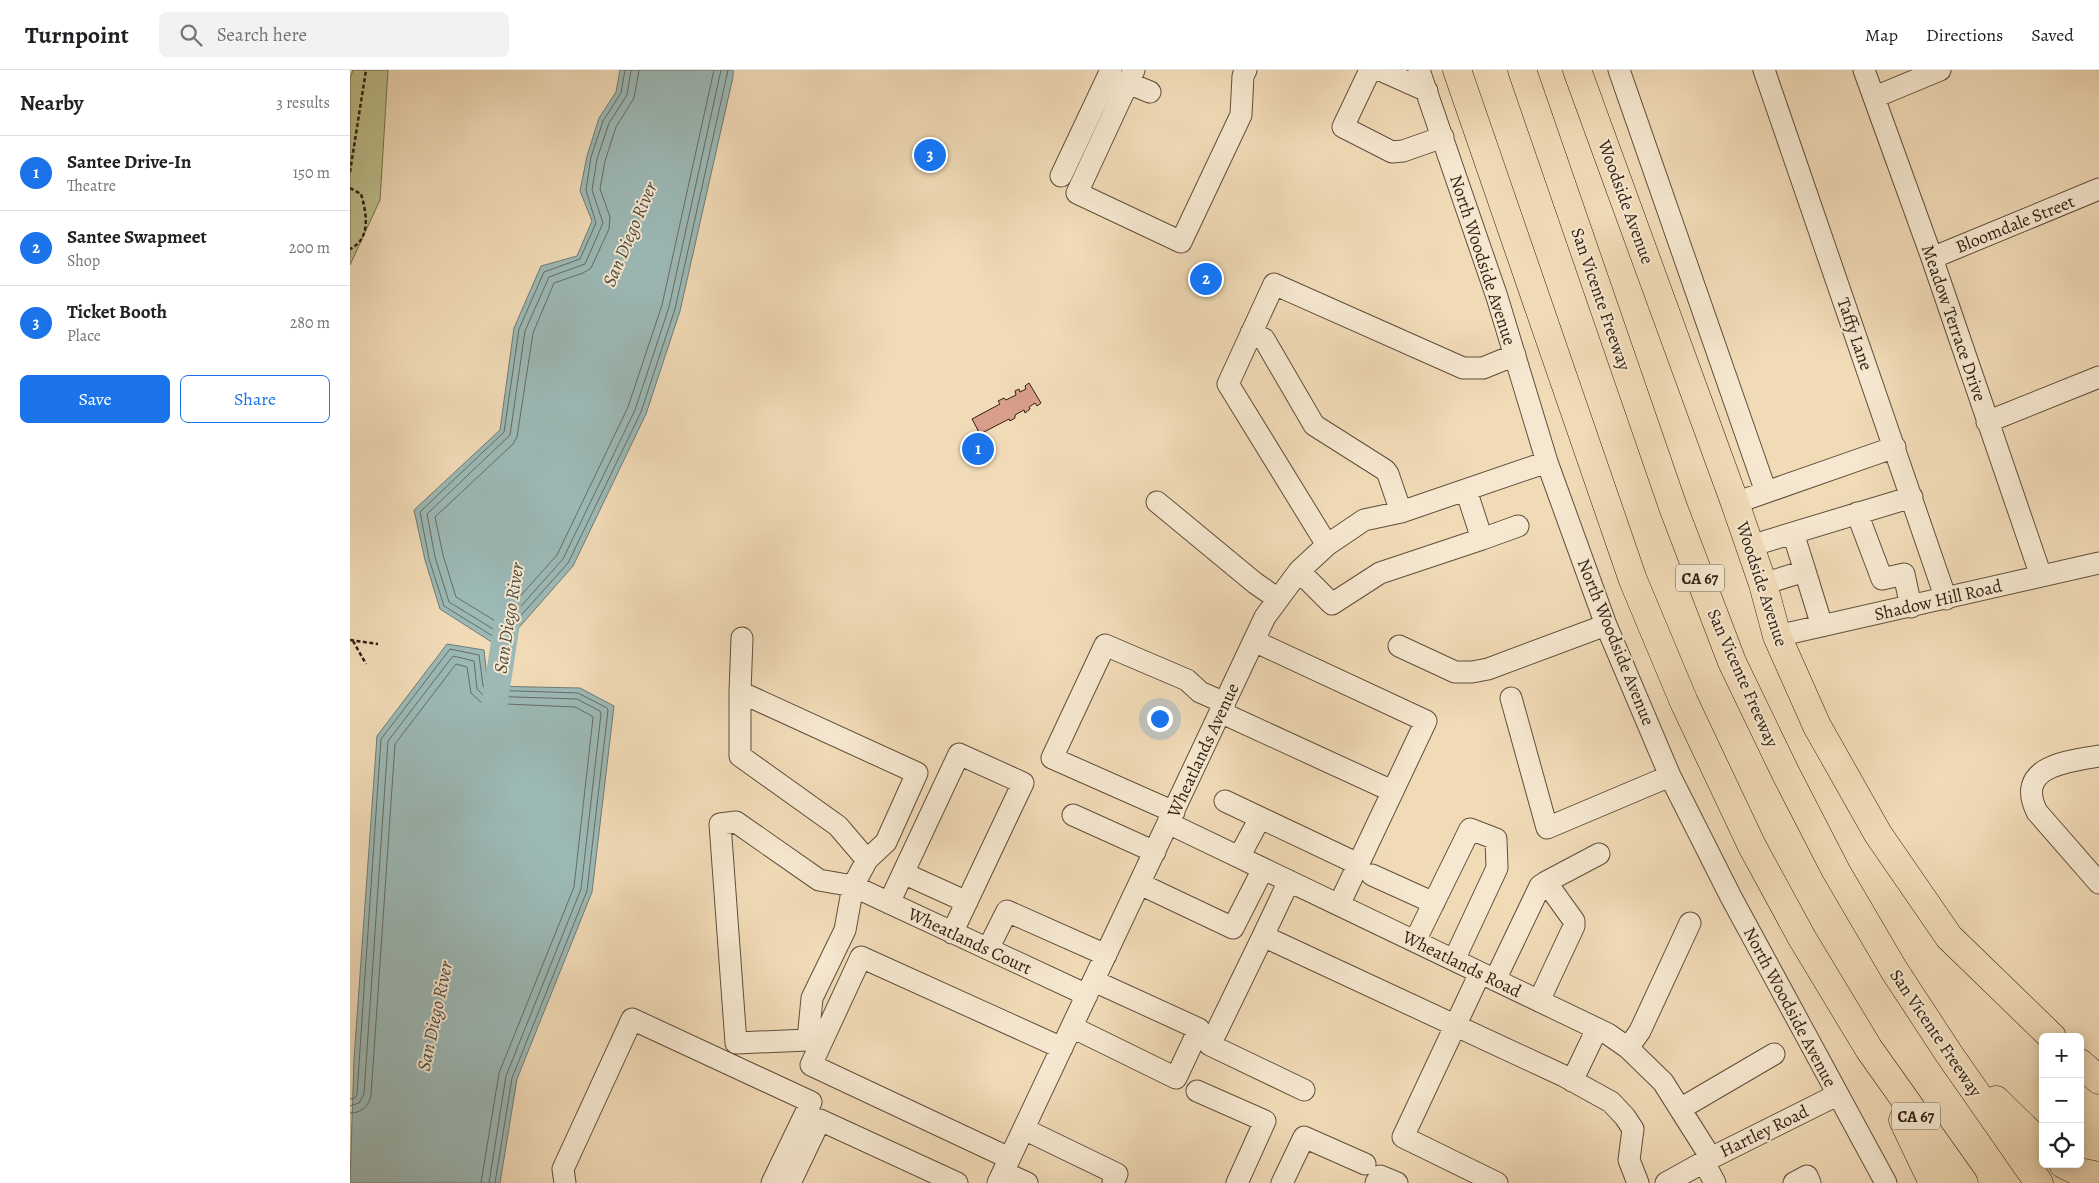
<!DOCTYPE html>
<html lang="en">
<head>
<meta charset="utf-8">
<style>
	:root { --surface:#fff; --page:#f2f2f2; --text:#202124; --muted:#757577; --line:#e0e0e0; --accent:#1a73e8 }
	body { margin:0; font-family:Alegreya,serif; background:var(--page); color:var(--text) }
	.controls { position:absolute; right:15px; bottom:15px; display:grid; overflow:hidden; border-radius:8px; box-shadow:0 2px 12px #0003 }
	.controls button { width:45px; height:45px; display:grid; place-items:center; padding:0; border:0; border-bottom:1px solid var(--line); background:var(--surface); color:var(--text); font:25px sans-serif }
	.you { position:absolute; left:809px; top:648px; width:18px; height:18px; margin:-12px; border:4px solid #fff; border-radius:50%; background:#1a73e8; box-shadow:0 0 0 8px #1a73e833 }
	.badge { display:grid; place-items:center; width:32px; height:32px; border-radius:50%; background:var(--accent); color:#fff; font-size:16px; font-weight:700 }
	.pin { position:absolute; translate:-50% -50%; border:2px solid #fff; box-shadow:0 1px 5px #0006 }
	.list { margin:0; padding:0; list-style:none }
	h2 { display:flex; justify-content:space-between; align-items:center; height:65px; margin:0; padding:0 20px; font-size:21px }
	h2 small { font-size:16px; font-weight:400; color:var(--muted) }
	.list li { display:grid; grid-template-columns:32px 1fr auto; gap:15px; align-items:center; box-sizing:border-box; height:75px; padding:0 20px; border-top:1px solid var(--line) }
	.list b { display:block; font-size:19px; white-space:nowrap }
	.list p { margin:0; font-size:16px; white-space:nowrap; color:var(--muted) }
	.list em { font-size:16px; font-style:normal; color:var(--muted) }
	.actions { display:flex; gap:10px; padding:15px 20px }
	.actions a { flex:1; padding:11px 0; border:1px solid var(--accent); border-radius:8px; text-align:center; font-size:18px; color:var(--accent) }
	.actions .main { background:var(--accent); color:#fff }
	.icon { flex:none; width:28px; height:28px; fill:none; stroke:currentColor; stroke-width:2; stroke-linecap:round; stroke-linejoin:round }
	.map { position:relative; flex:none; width:1749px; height:1113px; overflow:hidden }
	header { display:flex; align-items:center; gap:30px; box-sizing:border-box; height:70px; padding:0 25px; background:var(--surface); border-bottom:1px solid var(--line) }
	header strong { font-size:24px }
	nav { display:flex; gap:28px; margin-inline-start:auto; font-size:18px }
	.search { width:350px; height:45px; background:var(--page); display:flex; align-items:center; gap:12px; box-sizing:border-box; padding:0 18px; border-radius:8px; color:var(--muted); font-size:19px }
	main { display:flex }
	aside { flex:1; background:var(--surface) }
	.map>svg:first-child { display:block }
	.green { fill:#bdbf8c; stroke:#766f4f }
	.water { fill:#9cb9b6; stroke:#717b74 }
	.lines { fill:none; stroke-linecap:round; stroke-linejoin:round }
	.shore { stroke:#666c64; stroke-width:1 }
	.river { stroke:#9cb9b6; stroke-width:26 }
	.building { fill:#d89e8a; stroke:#301f12 }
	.minor-casing { stroke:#604e3b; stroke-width:23 }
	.major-casing { stroke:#301f12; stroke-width:29 }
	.highway-casing { stroke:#301f12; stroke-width:29 }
	.path { stroke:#301f12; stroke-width:2.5; stroke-dasharray:4 2.5; stroke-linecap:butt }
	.minor { stroke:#f6e8d0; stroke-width:21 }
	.major { stroke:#f1dbb7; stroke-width:28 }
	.highway { stroke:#f1dbb7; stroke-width:28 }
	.labels { text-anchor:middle; stroke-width:4; stroke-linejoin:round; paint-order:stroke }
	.shield { fill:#f6e8d0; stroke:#6b5b4b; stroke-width:1 }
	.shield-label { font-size:16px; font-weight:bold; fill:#301f12 }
	.street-label { font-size:18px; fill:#301f12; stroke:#f6e8d0 }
	.water-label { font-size:19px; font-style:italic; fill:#504d43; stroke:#f6e8d0 }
</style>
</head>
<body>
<header>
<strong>Turnpoint</strong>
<div class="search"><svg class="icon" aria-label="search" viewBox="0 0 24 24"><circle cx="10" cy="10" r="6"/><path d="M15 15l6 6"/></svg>Search here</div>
<nav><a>Map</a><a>Directions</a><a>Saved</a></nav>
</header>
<main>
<aside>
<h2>Nearby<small>3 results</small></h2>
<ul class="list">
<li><span class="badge">1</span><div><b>Santee Drive-In</b><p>Theatre</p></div><em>150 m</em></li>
<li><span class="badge">2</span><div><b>Santee Swapmeet</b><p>Shop</p></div><em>200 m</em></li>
<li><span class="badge">3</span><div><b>Ticket Booth</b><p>Place</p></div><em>280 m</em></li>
</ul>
<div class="actions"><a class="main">Save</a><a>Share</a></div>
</aside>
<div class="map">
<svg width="1749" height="1113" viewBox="0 0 1749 1113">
	<rect width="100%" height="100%" fill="#f1dbb7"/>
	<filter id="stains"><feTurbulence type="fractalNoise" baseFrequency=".004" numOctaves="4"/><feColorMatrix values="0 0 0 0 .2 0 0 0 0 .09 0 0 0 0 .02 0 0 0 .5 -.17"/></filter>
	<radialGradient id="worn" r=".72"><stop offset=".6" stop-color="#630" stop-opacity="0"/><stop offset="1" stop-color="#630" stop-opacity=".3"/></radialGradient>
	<path class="green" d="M3,0H38L30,130L0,195V9Z"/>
	<path class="water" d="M270,0H383V7L330,241L296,344L223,496L151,578L90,539L75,490L64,440L150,360L164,258L191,196L227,186L242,151L230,121L237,86L249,48L266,22Z
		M97,574L134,580L138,616L230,618L264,636L242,822L167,1009L150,1113H0L4,989L27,666Z"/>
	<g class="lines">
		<path class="shore" d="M275,0L271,23L253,51L241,87L236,120L246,153L230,189L194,202L169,259L154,362L70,442L79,489L94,536L149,570L218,493L291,342L325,239L378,0
			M281,0L277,25L259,53L247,89L242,120L253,153L235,194L199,207L175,261L160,365L77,444L85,487L99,532L148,562L213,489L285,340L319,237L371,0
			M289,0L284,28L266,57L255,91L250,119L260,147L259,159L241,198L233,203L204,213L183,263L167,367L163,374L85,447L93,485L106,527L147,552L207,485L278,337L312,235L364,0
			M0,1029L5,1028L7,1024L31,669L100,579L129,585L133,616L137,620L228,623L257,638L258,640L237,821L162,1008L145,1113
			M0,1036L9,1033L14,1024L38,671L103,586L124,591L127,619L134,626L227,629L250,641L251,644L231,819L156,1006L139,1113
			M0,1043C12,1043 19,1036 21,1025L45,674L106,594L117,597L121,623L132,633L225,637L242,646L243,648L224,817L149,1003L131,1113"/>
		<path class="river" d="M142,650L159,540"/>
	</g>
	<path class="building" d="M679,313L691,333L687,336L685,333L679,337L680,339L675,343L674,340L665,345V348L660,351L659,349L630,364L622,349L650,334L648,331L654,328L656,330L666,325L665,321L669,319L670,322L676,319L675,316Z"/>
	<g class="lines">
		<g class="minor-casing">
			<path id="minor" d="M784,0L727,123L831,172L891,45L893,6L896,0
				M1020,0L993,57L1042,82L1053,81L1093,67
				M1030,0L1077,21
				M1069,0L1147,227L1197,392L1256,555L1320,706L1381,827L1536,1113
				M1269,0L1416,422
				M1414,0L1596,529
				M1514,0L1582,188L1691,506
				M778,13L800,22
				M1525,27L1590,0
				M711,106L761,0
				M1582,188L1749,119
				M901,263L914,269L964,355L1035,400L1038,404L1051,442
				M1637,352L1749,307
				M1116,420L1132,469L1168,456
				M807,432L905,513L928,529
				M1385,433L1545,377
				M1507,443L1532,509L1554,504L1561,537
				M1443,463L1455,501
				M977,475L878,314L924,214L1113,298H1133L1165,285
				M1400,476L1562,427
				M949,501L982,534L1030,503L1132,469
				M1413,514L1455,501L1472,556
				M1427,566L1749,493
				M392,568L390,622L567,703L536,772L517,790
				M904,571L1076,651L989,835
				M1049,576L1105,602H1122L1138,599L1256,555
				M390,622V686L488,756L517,790L503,816L495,860L462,928L458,970L386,973L370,754L386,752L469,810L503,816L737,925
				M1161,628L1197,758L1320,706
				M870,642L1042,721
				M1749,686C1719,691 1664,696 1687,742L1749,813
				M875,731L1008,794
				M824,742L702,688L755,575L837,610L850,622L875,633
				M723,745L805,782
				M818,753L1258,964L1278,978L1313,1012L1361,1088
				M889,787L910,748
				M553,803L617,832
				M1022,805L1084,833
				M939,811L913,866L1214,1006L1261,1032L1275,1047L1283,1059L1279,1090L1288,1113
				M1196,812L1249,784
				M790,814L883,858L913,799
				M539,833L609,684L673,713L602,863
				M913,866L860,975L954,1020
				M1065,871L1120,759L1146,769L1147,798L1104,890
				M638,879L657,841L756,885
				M1130,903L1053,1067L1147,1113
				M1145,910L1190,816L1196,812L1224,851V856L1189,931
				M722,957L826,1008L849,959L744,911
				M1278,978L1290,961L1340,853
				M1222,1011L1247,959
				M847,1021L915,1051L887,1113
				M1330,1039L1424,984
				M674,1059L767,1104L763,1113
				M659,1088L461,995L511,887L712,978
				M1354,1092L1365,1113
				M653,1102L677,1113
				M215,1113L213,1099L282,949L461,1032L422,1113
				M440,1113L470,1050L607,1113
				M648,1113L915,547L949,501L977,475L1014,450L1051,442L1197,392
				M932,1113L954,1067L1015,1094
				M1026,1113L1030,1106L1047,1113
				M1316,1113L1361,1088L1487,1025
				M1444,1113L1457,1106L1460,1113"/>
		</g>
		<g class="major-casing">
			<path id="major" d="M1227,0L1385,433L1413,514L1427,566L1467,656L1528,764L1599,867L1702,967
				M1730,993L1749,1010"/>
		</g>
		<g class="highway-casing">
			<path id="highway" d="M1107,0L1283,510L1334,632L1402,776L1452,868L1519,979L1614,1113
				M1172,0L1323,437L1382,592L1436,704L1486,801L1544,900L1599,984L1689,1113
				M1646,1030L1693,1076
				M1553,1050L1583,1113
				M1713,1094L1729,1102L1749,1106"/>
		</g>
		<path class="path" d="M0,102L16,0
			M0,118L11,124C17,144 21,169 0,179
			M0,570L28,574
			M3,571L16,594"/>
		<use href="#minor" class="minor"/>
		<use href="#major" class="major"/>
		<use href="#highway" class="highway"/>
	</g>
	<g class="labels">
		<g class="shield">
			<rect x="1326" y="494.5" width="48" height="27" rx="4"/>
			<rect x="1542" y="1032.5" width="48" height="27" rx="4"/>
		</g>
		<g class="shield-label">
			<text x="1350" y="514">CA 67</text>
			<text x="1566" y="1052">CA 67</text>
		</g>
		<g class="street-label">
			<text transform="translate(1276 132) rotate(70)" y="6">Woodside Avenue</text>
			<text transform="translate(1665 154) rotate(-22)" y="6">Bloomdale Street</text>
			<text transform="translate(1133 190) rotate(72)" y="6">North Woodside Avenue</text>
			<text transform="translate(1251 229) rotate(71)" y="6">San Vicente Freeway</text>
			<text transform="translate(1604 253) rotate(71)" y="6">Meadow Terrace Drive</text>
			<text transform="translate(1505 264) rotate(71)" y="6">Taffy Lane</text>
			<text transform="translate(1412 514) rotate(72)" y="6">Woodside Avenue</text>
			<text transform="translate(1588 530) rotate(-13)" y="6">Shadow Hill Road</text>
			<text transform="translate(1266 572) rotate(68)" y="6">North Woodside Avenue</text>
			<text transform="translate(1393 608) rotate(66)" y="6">San Vicente Freeway</text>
			<text transform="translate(853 680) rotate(-65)" y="6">Wheatlands Avenue</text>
			<text transform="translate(620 871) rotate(25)" y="6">Wheatlands Court</text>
			<text transform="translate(1112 894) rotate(26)" y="6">Wheatlands Road</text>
			<text transform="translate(1440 937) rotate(62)" y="6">North Woodside Avenue</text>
			<text transform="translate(1586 963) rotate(56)" y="6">San Vicente Freeway</text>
			<text transform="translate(1414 1061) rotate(-26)" y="6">Hartley Road</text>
		</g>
		<g class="water-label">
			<text transform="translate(279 164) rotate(-67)" y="7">San Diego River</text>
			<text transform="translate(158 548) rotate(-81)" y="7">San Diego River</text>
			<text transform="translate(84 946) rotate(-78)" y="7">San Diego River</text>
		</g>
	</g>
	<rect width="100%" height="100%" filter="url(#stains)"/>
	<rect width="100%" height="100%" fill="url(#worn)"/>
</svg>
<div class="controls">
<button>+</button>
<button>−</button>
<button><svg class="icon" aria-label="locate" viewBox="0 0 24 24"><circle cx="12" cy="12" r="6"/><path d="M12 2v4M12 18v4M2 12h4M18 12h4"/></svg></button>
</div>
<div class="you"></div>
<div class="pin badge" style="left:628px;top:379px">1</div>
<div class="pin badge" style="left:856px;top:209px">2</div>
<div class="pin badge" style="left:580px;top:85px">3</div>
</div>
</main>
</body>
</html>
